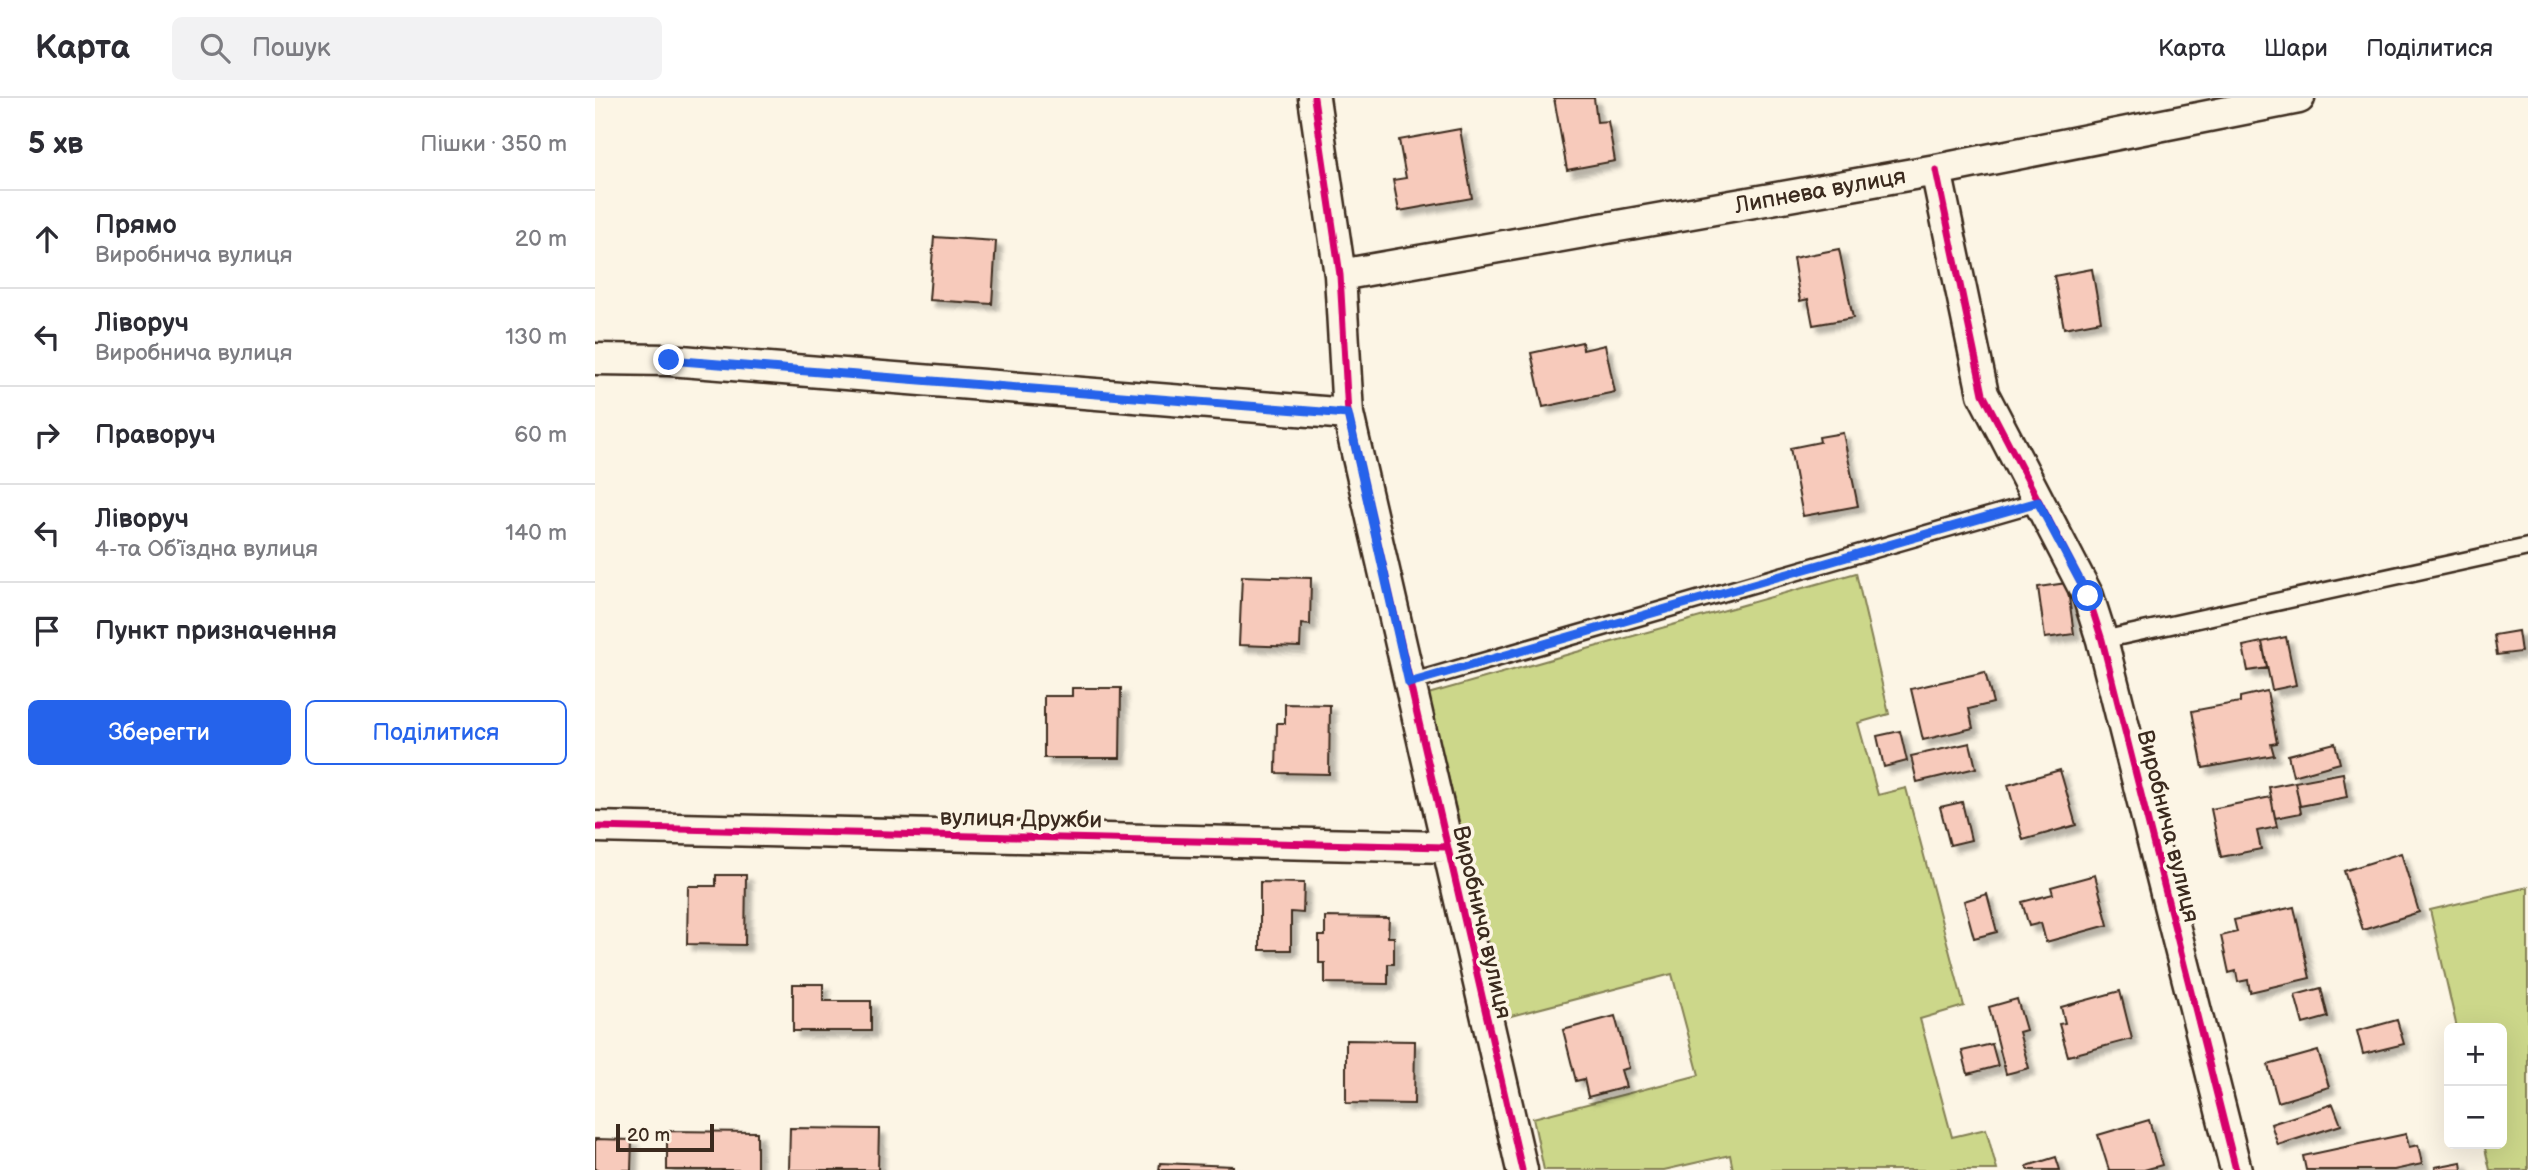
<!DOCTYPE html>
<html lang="uk">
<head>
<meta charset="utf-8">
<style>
	:root { --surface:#fff; --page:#f2f2f3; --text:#2b2b33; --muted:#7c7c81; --line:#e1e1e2; --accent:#2563eb }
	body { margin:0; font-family:"Balsamiq Sans",sans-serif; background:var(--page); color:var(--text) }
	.controls { position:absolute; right:21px; bottom:21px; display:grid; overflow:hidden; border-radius:10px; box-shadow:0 7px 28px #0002 }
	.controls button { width:63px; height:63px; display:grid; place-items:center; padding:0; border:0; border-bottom:2px solid var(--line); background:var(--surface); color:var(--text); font:35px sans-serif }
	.scale { position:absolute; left:21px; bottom:18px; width:98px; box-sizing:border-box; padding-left:7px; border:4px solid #3b2a1e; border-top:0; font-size:19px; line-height:24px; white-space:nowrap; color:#3b2a1e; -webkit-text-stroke:5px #fcf5e5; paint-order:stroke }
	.stop { position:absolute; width:21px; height:21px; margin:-16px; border:5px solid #2563eb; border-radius:50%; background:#fff }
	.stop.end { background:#2563eb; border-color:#fff; box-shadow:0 2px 7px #0008 }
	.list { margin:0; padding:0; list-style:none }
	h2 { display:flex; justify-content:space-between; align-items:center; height:91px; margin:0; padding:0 28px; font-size:30px }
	h2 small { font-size:23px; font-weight:400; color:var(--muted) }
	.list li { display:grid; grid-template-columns:46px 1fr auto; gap:21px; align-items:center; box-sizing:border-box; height:98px; padding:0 28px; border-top:2px solid var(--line) }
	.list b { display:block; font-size:26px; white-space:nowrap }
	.list p { margin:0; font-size:23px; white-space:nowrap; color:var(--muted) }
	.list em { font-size:23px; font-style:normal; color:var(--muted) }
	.actions { display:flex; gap:14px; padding:21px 28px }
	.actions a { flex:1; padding:16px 0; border:2px solid var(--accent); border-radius:10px; text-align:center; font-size:24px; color:var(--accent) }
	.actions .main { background:var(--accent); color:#fff }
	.icon { flex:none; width:38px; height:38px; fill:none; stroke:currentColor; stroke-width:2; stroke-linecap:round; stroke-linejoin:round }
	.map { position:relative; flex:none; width:1933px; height:1072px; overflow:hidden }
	header { display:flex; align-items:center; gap:42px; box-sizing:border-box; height:98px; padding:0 35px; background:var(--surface); border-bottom:2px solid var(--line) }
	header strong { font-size:33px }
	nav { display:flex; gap:38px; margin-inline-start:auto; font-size:24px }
	.search { width:490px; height:63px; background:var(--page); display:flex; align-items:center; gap:18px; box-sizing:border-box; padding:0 24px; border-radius:10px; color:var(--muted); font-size:26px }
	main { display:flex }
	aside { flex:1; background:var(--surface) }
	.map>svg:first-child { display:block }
	.green { fill:#ccd78a; stroke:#848054; stroke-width:2 }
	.building { fill:#f7cabb; stroke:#3b2a1e; stroke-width:2; filter:url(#shadow) }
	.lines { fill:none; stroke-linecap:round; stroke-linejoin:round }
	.lane-casing { stroke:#3b2a1e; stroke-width:21 }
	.street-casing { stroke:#3b2a1e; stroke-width:35 }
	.lane { stroke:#fcf5e5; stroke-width:16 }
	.street { stroke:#fcf5e5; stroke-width:30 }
	.cycleway-casing { stroke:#fcf5e5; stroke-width:11 }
	.cycleway { stroke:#d6006c; stroke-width:7 }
	.route { stroke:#2563eb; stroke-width:9 }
	.labels { text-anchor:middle; stroke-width:7; stroke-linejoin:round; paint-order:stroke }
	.street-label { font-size:23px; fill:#3b2a1e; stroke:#fcf5e5 }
</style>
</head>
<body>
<header>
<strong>Карта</strong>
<div class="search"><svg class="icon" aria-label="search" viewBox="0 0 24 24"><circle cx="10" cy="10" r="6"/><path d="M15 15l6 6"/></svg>Пошук</div>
<nav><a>Карта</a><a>Шари</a><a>Поділитися</a></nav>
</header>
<main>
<aside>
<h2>5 хв<small>Пішки · 350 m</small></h2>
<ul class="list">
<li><svg class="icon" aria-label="ahead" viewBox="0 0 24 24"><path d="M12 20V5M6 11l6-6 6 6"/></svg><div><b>Прямо</b><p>Виробнича вулиця</p></div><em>20 m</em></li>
<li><svg class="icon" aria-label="left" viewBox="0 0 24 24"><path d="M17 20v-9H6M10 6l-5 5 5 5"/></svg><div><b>Ліворуч</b><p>Виробнича вулиця</p></div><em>130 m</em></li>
<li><svg class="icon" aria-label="right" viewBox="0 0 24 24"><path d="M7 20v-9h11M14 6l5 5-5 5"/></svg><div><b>Праворуч</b></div><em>60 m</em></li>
<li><svg class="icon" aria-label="left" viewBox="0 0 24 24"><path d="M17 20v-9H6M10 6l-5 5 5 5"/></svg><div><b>Ліворуч</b><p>4-та Обʼїздна вулиця</p></div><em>140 m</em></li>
<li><svg class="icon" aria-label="arrive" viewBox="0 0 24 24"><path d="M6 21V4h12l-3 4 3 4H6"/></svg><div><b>Пункт призначення</b></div></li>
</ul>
<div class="actions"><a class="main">Зберегти</a><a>Поділитися</a></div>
</aside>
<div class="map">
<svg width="1933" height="1072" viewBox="0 0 1933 1072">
	<defs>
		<filter id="shadow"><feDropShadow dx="6" dy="6" stdDeviation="2" flood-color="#0004"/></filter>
	</defs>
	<rect width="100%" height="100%" fill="#fcf5e5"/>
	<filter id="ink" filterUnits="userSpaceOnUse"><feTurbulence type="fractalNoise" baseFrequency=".0143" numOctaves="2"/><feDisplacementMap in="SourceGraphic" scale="14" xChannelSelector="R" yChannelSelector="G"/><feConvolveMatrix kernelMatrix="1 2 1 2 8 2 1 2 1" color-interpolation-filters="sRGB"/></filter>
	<g filter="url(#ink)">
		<path class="green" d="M1261,475L1294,616L1263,625L1283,697L1311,690L1369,908L1325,921L1357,1039L1391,1031L1402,1072H1138L1135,1057L1069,1072H949L938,1020L1104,977L1077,876L912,919L833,596Z
			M1933,789V1072H1895L1889,1046H1907V930H1862L1835,812Z"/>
		<path class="building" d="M959,0H999L1002,24L1013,23L1020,63L972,72Z
			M865,31L877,100L804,113L798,82L811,80L804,42Z
			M339,139L401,143L397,206L334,202Z
			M1244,151L1258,220L1218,227L1213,201L1205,203L1198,160Z
			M1497,171L1506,223L1469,230L1459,178Z
			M987,244L988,252L1010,247L1020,294L948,309L936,255Z
			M1248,335L1263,408L1208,418L1195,350L1225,344L1224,339Z
			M647,478L716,480L715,527L706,526L705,549L644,547Z
			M1472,485L1479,536L1450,540L1443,489Z
			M1923,533L1926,554L1902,557L1899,537Z
			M1691,539L1701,587L1677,592L1667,544Z
			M1667,544L1672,570L1653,573L1648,548Z
			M1390,574L1398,605L1374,611L1378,630L1328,642L1316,591Z
			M477,590H526L525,660H449V598H477Z
			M1672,593L1682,645L1676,646L1679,657L1608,670L1597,613L1645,604V599Z
			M690,606L735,607L734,676L681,675L682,625H690Z
			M1305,633L1312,663L1289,669L1282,638Z
			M1375,645L1381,670L1322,684L1316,658Z
			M1740,645L1745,665L1698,678L1693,657Z
			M1465,672L1481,727L1428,742L1413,687Z
			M1748,675L1752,699L1705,708L1700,684Z
			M1700,684L1706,715L1680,720L1674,689Z
			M1676,699L1682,729L1662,733L1666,751L1626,759L1616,711Z
			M1367,704L1376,742L1355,747L1345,709Z
			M1806,755L1824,814L1768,832L1749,773Z
			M121,777H151L150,847L92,846L93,788H121Z
			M1500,777L1513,827L1451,844L1446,825L1434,828L1427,804L1458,796L1456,789Z
			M665,784L709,785L708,815L696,814V852H665Z
			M1392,796L1402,834L1379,840L1369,803Z
			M1699,809L1715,880L1655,894L1653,882L1643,884L1641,873L1634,875L1626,838L1642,834L1639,822Z
			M730,819L794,820L793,839H799V866H793V886L730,885V865H724V838H730Z
			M198,886H228V903H276V933H198Z
			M1726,890L1733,919L1708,926L1700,897Z
			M1525,893L1537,941L1473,958L1464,926L1470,925L1466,909Z
			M1422,901L1431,932L1424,934L1434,970L1411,976L1394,909Z
			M1020,918L1034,970L1026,972L1031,989L993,999L989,981L981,983L968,932Z
			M1802,922L1809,946L1768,956L1762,933Z
			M751,942L820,943L819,1006L751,1005Z
			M1397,946L1403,968L1373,976L1367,953Z
			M1723,953L1734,989L1683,1004L1673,967Z
			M1738,1006L1746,1027L1683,1047L1676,1026Z
			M1554,1022L1567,1067L1549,1072H1514L1503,1037Z
			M195,1030L284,1031L283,1072H194Z
			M72,1033L162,1034V1072H72Z
			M1811,1036L1814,1049L1823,1047L1827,1066L1799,1072H1711L1708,1058Z
			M0,1041L37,1042L36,1072H0Z
			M1461,1059L1465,1072H1433L1432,1068Z
			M1866,1064L1867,1072H1841L1840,1069Z
			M565,1065L638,1068V1072H564Z"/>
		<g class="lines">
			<g class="lane-casing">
				<path id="lane" d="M1507,542L1933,449
					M814,585L1443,404"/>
			</g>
			<g class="street-casing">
				<path id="street" d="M719,0L745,177L753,316L927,1072
					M1341,72L1388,296L1493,498L1507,542L1641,1072
					M745,177L1341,72L1704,0
					M0,261L74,262L753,316
					M0,729L851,749"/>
			</g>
			<use href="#lane" class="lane"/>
			<use href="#street" class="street"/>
			<g class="cycleway-casing">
				<path id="cycleway" d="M719,0L745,177L753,316L927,1072
					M1341,72L1388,296L1493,498L1507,542L1641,1072
					M0,729L851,749"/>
			</g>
			<use href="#cycleway" class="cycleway"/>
		</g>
	</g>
	<g class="lines" filter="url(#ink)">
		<path class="route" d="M74,262L753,316L814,585L1443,404L1493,498"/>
	</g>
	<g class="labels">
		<g class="street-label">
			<text transform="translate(1225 92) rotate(-10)" y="8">Липнева вулиця</text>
			<text transform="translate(426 720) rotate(1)" y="8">вулиця Дружби</text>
			<text transform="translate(1574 728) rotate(76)" y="8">Виробнича вулиця</text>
			<text transform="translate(888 824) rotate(77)" y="8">Виробнича вулиця</text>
		</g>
	</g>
</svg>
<div class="controls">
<button>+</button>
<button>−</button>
</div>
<div class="scale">20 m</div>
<div class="stop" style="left:1493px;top:498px"></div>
<div class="stop end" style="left:74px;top:262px"></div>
</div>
</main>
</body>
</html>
